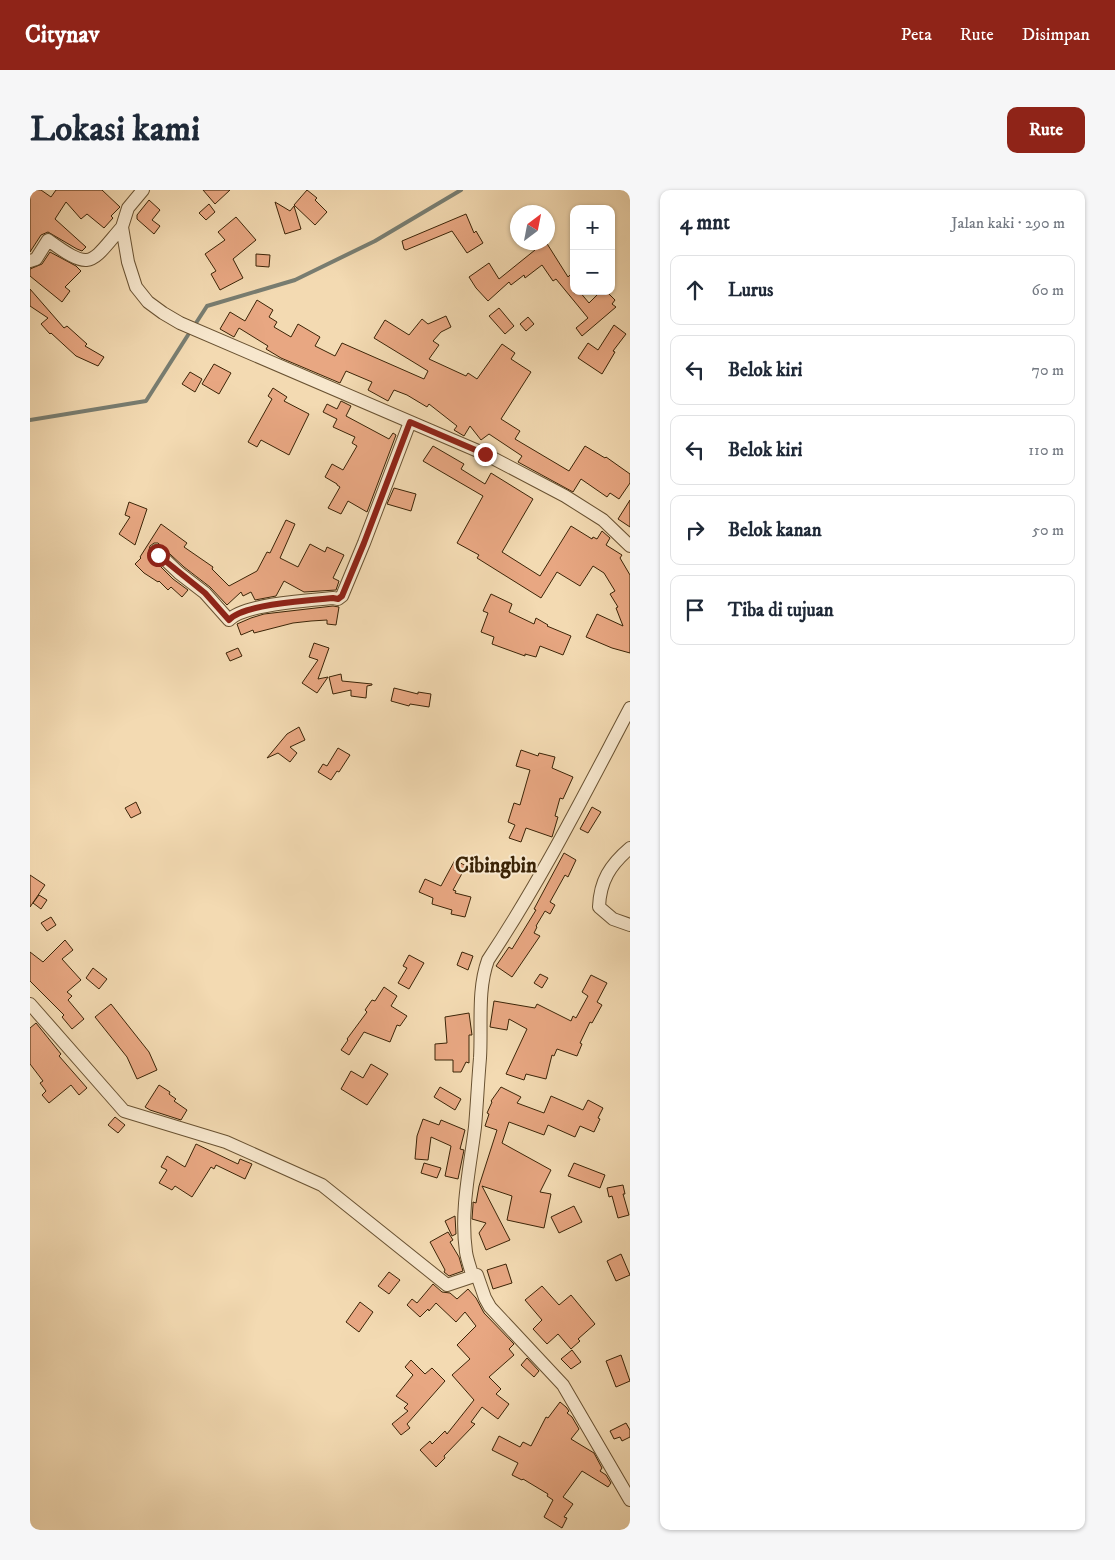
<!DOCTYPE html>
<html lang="id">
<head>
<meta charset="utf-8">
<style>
	:root { --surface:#fff; --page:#f6f6f7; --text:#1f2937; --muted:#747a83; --line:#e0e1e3; --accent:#8f2418 }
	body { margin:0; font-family:"IM FELL DW Pica",serif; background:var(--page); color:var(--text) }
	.controls { position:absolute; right:15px; top:15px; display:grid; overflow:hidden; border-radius:10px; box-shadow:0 1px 4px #0004 }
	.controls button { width:45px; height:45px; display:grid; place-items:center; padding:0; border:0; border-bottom:1px solid var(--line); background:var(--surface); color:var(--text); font:25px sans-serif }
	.compass { position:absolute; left:480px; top:15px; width:45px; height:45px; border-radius:50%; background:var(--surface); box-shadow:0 1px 4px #0004; rotate:32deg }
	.stop { position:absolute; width:15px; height:15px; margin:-11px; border:4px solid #8f2418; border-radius:50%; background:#fff }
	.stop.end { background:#8f2418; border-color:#fff; box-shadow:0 1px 5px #0008 }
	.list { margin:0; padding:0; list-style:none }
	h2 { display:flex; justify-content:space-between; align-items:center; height:65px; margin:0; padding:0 20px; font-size:21px }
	h2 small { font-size:16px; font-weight:400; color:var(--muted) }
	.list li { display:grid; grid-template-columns:32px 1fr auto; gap:15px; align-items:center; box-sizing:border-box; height:70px; margin:0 10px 10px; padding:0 10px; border:1px solid var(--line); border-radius:10px }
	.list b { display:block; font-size:19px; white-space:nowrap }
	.list em { font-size:16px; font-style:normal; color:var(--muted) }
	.icon { flex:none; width:28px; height:28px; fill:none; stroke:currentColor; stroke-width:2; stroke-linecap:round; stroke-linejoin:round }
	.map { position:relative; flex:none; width:600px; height:1340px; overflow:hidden; border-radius:10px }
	header { display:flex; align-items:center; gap:30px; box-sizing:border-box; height:70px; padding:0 25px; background:var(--accent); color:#fff }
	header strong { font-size:24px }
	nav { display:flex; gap:28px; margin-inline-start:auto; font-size:18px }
	.intro { display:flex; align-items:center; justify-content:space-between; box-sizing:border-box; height:120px; padding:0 30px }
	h1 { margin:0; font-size:35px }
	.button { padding:12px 22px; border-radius:10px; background:var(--accent); color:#fff; font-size:18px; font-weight:700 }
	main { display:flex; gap:30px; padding:0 30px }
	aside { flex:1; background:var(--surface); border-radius:10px; box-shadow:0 1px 4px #0004 }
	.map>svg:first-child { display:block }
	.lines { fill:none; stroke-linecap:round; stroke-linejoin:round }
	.stream { stroke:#787d71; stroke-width:4 }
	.building { fill:#e8a782; stroke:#3b2407 }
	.minor-casing { stroke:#695232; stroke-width:14 }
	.minor { stroke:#f7e7cd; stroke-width:12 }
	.route { stroke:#8f2418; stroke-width:6 }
	.labels { text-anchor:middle; stroke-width:4; stroke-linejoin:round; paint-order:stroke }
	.quarter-label { font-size:21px; font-weight:bold; fill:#3b2407; stroke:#f7e7cd }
</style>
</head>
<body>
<header>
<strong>Citynav</strong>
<nav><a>Peta</a><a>Rute</a><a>Disimpan</a></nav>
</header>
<div class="intro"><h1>Lokasi kami</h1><a class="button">Rute</a></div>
<main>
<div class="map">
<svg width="600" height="1340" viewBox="0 0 600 1340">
	<rect width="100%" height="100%" fill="#f3dab2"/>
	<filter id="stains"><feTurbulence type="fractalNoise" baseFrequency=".004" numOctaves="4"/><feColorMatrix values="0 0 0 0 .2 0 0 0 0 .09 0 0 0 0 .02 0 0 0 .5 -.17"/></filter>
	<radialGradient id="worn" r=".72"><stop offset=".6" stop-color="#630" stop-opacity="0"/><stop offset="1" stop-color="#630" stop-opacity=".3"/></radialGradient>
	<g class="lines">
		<path class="stream" d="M166,133L177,116L265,90L345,51L431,0
			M0,230L116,211L158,145"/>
	</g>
	<path class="building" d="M0,0H11L21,7L26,0H72L90,17L81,26L83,28L74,38L57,24L51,29L36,12L25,29L56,57L52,61L47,59L18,42L11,45L0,62Z
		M173,0H200L185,14Z
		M277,0L287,8L285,10L297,22L285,35L264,15Z
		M119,10L130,20L122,30L130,36L124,44L107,29V25Z
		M245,12L260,21L264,16L271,39L255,44Z
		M179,14L185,22L176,30L169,23Z
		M436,24L444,43L446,41L453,53L437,63L422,41L376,60L374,59L372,51Z
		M206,27L226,50L203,69L213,88L190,100L181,84L186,81L175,64L195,50L188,42Z
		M500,52H516L538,87L544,81V103L549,101L559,113L571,101H576L585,110L582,114L586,117L552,146L546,138L558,128L526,89L523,91L512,75L495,88L494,85L481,95L479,92L458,111L446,98L439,87L459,73L469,89L505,60Z
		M20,62L46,76L51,81L35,97L40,101L32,112L0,86V79L12,74Z
		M226,64L240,65L239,77L226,76Z
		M0,99L34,138L37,136L57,154L55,156L74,167L68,176L46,166L21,143L20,144L11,134L18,128L0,116Z
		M227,110L243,120L239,127L247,132L244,137L261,147L268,134L290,147L285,156L305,166L312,153L394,189L398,181L344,148L355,130L379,145L392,129L398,134L416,126L421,137L411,142L403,151L409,155L399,169L436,186L438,183L447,189L472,154L485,163L481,169L501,182L471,229L490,241L485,249L539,281L555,256L575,268L576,267L600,284V293L589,309L580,303L577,307L551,289L543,302L488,272L492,266L459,244L451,250L440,236L434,246L424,240L427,236L399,214L397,217L377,205L364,200L358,211L338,200L342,192L316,181L310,193L251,168L236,159L238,156L209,138L204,147L190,139L200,122L215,131Z
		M469,118L484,136L475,144L459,126Z
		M498,127L504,134L496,141L490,134Z
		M584,135L596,144L583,161L585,162L572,184L548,168L558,153L568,160Z
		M184,174L201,183L189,204L172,194Z
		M160,182L172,189L165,202L152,194Z
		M243,198L257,207L254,211L279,224L259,265L231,250L227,257L218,252L242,209L238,206Z
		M311,211L321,216L316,226L359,249L363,243L366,245L337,322L318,311L311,324L298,318L310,297L307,295V294L295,287L302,274L313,280L327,256L322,253L325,247L303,237L307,229L293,222L297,214L307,219Z
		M403,256L434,274L431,279L455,294L461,283L503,309L472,362L510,386L541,336L562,349L563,347L567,349L572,341L580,348L576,355L592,365L590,368L600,385V463L582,458L556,447L567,424L593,436L586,418L588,417L580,404L585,401L574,383L563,376L550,396L527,382L511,408L447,368L449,365L427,353L453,306L393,271Z
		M364,298L386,304L381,321L357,314Z
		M600,310V337L588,329Z
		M99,312L117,319L105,355L89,344L100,327L95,325Z
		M256,330L265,334L250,368L268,377L280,354L295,362L297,357L314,365L303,388L309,391L306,400L274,402L254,391L246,406L225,410L221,402L213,406L211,402L197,415L180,397L154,377L128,353H124L120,356L118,364L143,389L158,400L152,407L141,397L138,400L129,391L128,392L114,383L105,374L111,368L110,367L131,334L157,353L154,357L183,377L182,379L199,396L227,381L237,362L240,363Z
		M461,404L482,414L479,422L504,434L506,428L518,435L517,436L541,446L533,465L510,456L506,467L495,464V466L462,454L464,447L451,442L458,423L453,421Z
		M303,416L309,417L306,435L297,434V430L281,431L263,433L224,443L223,440L211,445L207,434L221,428L234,424Z
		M284,453L299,458L288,489L298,487L287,503L272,493L288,470L279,467Z
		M208,458L212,466L200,471L196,463Z
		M311,484L312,491L342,494V495L337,496L336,508L321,506V500L303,504L299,487Z
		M364,498L388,504V502L401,504L399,517L380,514L379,516L361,511Z
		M269,537L275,550L260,557L267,563L260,572L248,563L237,568L257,544Z
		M308,558L320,565L309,582L307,581L301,590L288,582L293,574L297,576Z
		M491,560L508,566L509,563L525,567L522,578L543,587L533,609L530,608L525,626L528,627L522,647L496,638L491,652L479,648L485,635L478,632L484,613L490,615L500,580L486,576Z
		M106,612L111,623L101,628L95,618Z
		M562,617L571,622L558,643L550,639Z
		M534,663L546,670L538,687L535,685L520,712L525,715L520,724L515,721L506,736L507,737L504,743L510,746L482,787L466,776L479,757L482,759L506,720L504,719Z
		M425,670L436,676L423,700L426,701L425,703L441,707L435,727L421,724L422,720L402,714L403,708L389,702L395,689L411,696Z
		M0,685L15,695L0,717Z
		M9,705L17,710L11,719L3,713Z
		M21,727L26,735L17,741L11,733Z
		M35,750L43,760L32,769L51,790L37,802L42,806L38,810L54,829L42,839L32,827L34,825L0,791V762L13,772Z
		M432,762L443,766L438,780L427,775Z
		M379,765L394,773L379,799L368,793L377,778L373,776Z
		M63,778L77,789L69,799L56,788Z
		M510,784L518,788L512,798L504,793Z
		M561,785L577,793L567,812L572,815L562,833L560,832L550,853L552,854L547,866L527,859L524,866L522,865L516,889L496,884L494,890L476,884L497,839L479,829L477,840L460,837L464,811L505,818L507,814L541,831L543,826L546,828L558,806L552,802Z
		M354,797L367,806L361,816L377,826L370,836L367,835L360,852L334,842L319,865L311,860L318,850L317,849L337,822L335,820L342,810L345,811Z
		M81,814L119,862L127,880L107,889L97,867L65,827Z
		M439,823L442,845H439V873L436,872L431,882H423V870H405V854L417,853L415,827Z
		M6,833L31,864L29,866L57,898L49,905L41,895L19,913L12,905L16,901L10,893L13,891L0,874V838Z
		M341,874L358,884L337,915L311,899L321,881L333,888Z
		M129,895L140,902L139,904L146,909L144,911L157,920L151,930L120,920L115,917Z
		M410,897L431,909L425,920L404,907Z
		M471,897L491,907L487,913L514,923L521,906L553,920L558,910L573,918L568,928L570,929L564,942L550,936L545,947L518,935L514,945L479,932L472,953L521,980L510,1002L521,1004L514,1038L477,1030L482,1006L452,996L480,1050L456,1060L449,1043L456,1033L442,1029L443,1015V1012L446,1013L449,996L467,940L455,936L459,924L457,923L462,912L461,911Z
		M85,927L95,935L88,943L78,935Z
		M393,929L409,935L411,930L435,940L430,959L434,960L428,989L415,986L421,956L401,947L398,970L385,969L387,946Z
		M166,954L208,974L210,969L222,974L215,989L186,975L184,979L181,977L162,1007L145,996L142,1000L129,993L137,980L131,977L137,966L155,977Z
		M394,973L411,978L407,988L391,983Z
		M544,973L575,985L570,998L538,986Z
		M593,995L595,1004H593L599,1025L588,1028L582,1006L579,1007L577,998Z
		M544,1016L552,1032L529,1043L521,1027Z
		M425,1026L426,1044L422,1046L415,1031Z
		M418,1042L423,1050L420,1052L429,1067L433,1081L419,1086L414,1082L415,1080L400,1052Z
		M591,1064L600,1085L586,1091L577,1071Z
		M476,1074L482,1093L463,1099L457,1080Z
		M359,1082L370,1090L359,1104L348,1096Z
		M403,1094L412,1102L420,1103L427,1109L438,1099L446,1108L454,1123L484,1154L479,1159L484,1165L459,1187L471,1199L466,1204L479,1214L468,1229L452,1217L441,1232L445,1234L414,1266L415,1268L406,1277L390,1260L400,1251L402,1254L415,1241L417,1244L444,1210L422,1185L440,1169L427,1155L446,1136L435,1122L426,1132L406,1113L399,1121L398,1119L390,1127L377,1115L382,1109L387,1113Z
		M512,1096L529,1115L541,1105L565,1134L548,1149L550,1151L541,1159L528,1144L517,1154L503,1139L512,1130L495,1110Z
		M330,1112L343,1122L329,1142L316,1132Z
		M542,1160L551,1172L541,1179L531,1169Z
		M591,1165L600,1191L586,1197L576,1171Z
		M497,1168L509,1181L504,1187L491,1175Z
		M381,1170L395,1184L402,1178L415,1191L377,1234L380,1238L371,1245L362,1234L378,1221L374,1218L378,1214L366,1206L383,1185L375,1177Z
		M530,1212L536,1217L539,1221L537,1223L542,1227L549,1239L541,1249L564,1263L572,1278L570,1281L576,1285L581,1293L578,1297L552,1281L533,1307L543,1314L534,1327L537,1328L532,1338L514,1327L523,1310L517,1306L518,1304L493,1289L492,1290L482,1285L488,1273L462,1260L469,1246L490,1257L493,1252L501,1256L516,1227L518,1228Z
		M596,1233L600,1240V1247L592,1251L590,1247L584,1249L580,1241Z"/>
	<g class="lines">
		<g class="minor-casing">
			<path id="minor" d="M113,0L98,18L92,37L98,72L106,97L118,112L133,123L150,133L455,264L535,306L573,330L600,356
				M0,71L6,69L18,50C62,82 60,74 92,37
				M126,361L149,383L175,403L199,430C213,414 281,410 303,408L308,409L312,406L334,353L380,232
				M600,518C555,603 512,689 458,770C447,800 452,836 450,868C448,891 447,914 445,937C440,978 430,1020 436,1062C437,1069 440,1077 442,1084L447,1085L455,1108L460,1117L533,1195L600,1310
				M600,658C580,675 570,691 569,717L583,729L600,735
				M0,814L94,921L196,952L292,995L417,1095L447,1085"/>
		</g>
		<use href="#minor" class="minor"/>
	</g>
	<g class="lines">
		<path class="route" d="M128,365L175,403L199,430C213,414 281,410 303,408L308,409L312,406L334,353L380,232L455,264"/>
	</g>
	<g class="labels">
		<g class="quarter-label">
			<text x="466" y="682">Cibingbin</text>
		</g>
	</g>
	<rect width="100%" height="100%" filter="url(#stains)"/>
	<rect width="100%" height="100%" fill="url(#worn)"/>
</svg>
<div class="controls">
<button>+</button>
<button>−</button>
</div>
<svg class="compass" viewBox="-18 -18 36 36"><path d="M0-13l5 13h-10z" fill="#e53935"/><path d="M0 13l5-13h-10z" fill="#747a83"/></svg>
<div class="stop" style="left:128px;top:365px"></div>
<div class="stop end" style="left:455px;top:264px"></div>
</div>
<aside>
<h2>4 mnt<small>Jalan kaki · 290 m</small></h2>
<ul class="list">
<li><svg class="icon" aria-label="ahead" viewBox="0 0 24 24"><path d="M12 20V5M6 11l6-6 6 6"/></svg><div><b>Lurus</b></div><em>60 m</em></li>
<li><svg class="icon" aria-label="left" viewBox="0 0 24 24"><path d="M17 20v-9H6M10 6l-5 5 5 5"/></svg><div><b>Belok kiri</b></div><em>70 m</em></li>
<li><svg class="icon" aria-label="left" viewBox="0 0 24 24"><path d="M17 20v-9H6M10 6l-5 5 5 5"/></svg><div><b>Belok kiri</b></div><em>110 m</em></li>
<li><svg class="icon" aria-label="right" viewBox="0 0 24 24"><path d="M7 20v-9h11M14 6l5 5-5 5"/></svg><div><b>Belok kanan</b></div><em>50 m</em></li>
<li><svg class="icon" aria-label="arrive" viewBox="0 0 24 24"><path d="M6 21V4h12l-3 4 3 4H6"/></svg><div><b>Tiba di tujuan</b></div></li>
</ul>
</aside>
</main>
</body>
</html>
